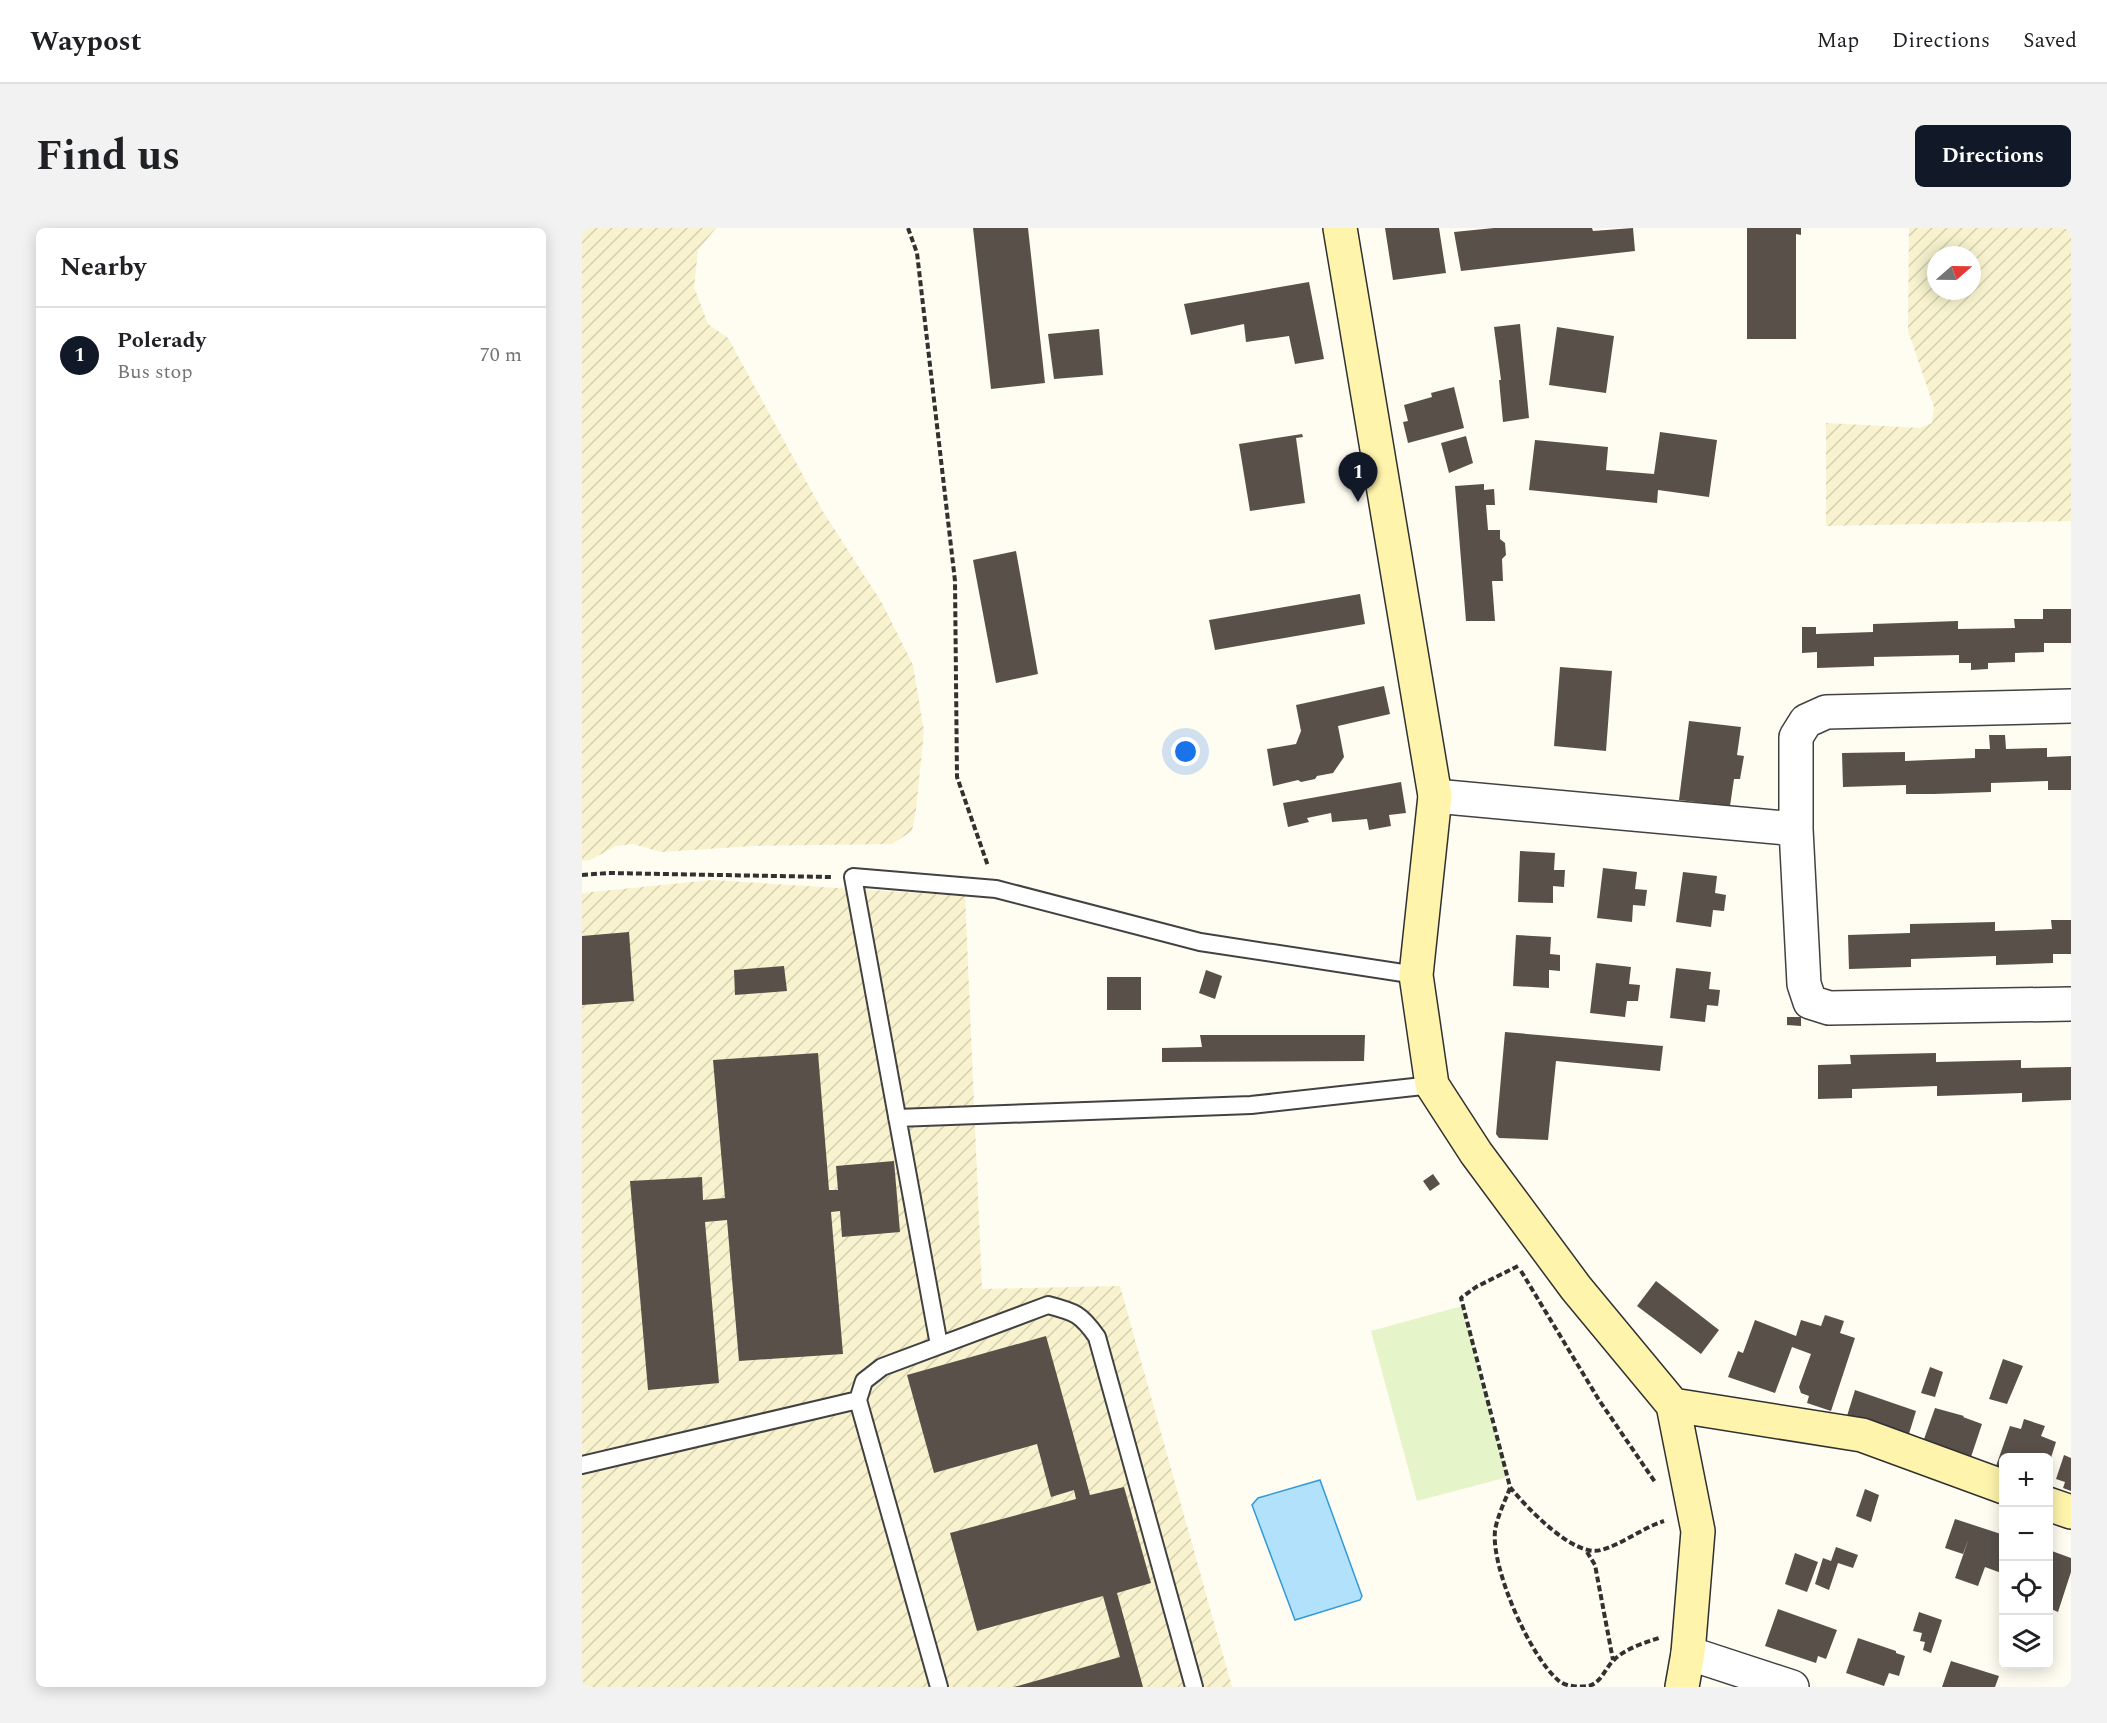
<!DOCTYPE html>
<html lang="en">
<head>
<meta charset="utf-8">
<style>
	:root { --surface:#fff; --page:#f2f2f2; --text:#202124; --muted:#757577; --line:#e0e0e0; --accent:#111827 }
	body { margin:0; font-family:Spectral,serif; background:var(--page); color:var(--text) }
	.controls { position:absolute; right:18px; bottom:18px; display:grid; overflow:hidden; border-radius:9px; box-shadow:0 3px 15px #0003 }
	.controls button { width:54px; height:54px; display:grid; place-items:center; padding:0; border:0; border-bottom:2px solid var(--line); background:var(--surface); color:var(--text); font:30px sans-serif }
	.compass { position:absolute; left:1345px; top:18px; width:54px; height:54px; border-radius:50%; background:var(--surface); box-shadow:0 3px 15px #0003; rotate:70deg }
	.you { position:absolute; left:604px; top:524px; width:21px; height:21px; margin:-15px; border:4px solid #fff; border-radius:50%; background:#1a73e8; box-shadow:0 0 0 9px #1a73e833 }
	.badge { display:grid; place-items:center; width:39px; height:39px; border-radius:50%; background:var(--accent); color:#fff; font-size:20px; font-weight:700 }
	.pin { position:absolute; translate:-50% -50px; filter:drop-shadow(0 2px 3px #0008) }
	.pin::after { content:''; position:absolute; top:32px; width:21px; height:18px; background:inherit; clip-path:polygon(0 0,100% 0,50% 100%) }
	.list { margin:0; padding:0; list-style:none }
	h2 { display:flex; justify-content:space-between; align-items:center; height:78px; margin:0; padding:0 24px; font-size:26px }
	h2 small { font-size:20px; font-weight:400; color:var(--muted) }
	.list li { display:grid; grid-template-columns:39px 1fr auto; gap:18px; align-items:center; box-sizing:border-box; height:96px; padding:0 24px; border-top:2px solid var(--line) }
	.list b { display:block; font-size:22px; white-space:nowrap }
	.list p { margin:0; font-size:20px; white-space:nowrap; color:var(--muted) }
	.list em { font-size:20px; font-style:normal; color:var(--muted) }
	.icon { flex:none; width:33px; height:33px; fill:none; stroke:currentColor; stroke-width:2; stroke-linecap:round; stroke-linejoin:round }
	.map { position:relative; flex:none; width:1489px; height:1459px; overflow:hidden; border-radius:9px }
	header { display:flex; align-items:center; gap:36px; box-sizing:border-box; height:84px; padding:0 30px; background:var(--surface); border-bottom:2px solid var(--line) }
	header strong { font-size:28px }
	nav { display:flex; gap:33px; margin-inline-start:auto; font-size:21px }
	.intro { display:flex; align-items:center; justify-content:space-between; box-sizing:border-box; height:144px; padding:0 36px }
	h1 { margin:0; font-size:42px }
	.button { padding:15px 27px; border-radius:9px; background:var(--accent); color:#fff; font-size:21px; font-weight:700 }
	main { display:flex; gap:36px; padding:0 36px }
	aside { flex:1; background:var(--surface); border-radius:9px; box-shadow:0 3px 15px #0003 }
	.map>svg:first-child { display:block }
	.farmland { fill:url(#farmland-furrows); fill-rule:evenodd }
	.pitch { fill:#e6f4c9 }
	.water { fill:#b1e1fb; stroke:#319ad9; stroke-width:1.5 }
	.building { fill:#59504a }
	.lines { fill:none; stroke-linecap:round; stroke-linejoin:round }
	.lane-casing { stroke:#424242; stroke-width:20 }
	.street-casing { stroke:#424242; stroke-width:36 }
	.secondary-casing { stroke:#313131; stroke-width:36 }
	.path { stroke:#313131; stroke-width:4; stroke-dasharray:6 3; stroke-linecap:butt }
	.lane { stroke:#fff; stroke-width:16 }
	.street { stroke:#fff; stroke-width:33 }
	.secondary { stroke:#fff4ac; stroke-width:33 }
</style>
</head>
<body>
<header>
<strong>Waypost</strong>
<nav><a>Map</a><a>Directions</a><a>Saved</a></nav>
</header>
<div class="intro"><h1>Find us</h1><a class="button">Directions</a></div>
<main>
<aside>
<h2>Nearby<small></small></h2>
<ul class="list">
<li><span class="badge">1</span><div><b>Polerady</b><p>Bus stop</p></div><em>70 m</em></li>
</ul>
</aside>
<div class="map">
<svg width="1489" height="1459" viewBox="0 0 1489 1459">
	<defs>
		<pattern id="farmland-furrows" width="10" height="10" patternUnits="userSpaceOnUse" patternTransform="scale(1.5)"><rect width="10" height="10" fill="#f8f3ce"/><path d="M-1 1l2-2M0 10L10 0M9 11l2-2" fill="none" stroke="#d3cfb0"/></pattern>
	</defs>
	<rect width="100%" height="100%" fill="#fffcf1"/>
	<path class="farmland" d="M0,0H134L116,22L112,59L126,96L146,110L240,282L300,375L331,437L342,503L334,581L330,603L310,616L171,618L79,624L51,616L34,618L8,632L0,633Z
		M1327,0H1489V293L1244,298V195L1337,200L1350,195L1352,179L1326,103ZM1354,27H1390V63H1354Z
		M130,652L383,668L400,1061L538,1058L650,1459H0V665Z"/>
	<path class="pitch" d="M880,1078L926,1249L835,1273L789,1103Z"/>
	<path class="water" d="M738,1252L780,1368L778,1372L713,1392L670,1277L676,1270Z"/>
	<path class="building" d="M391,0H446L463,155L409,161Z
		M803,0H857L864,45L811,52Z
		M912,0H1010L1011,3L1051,0L1053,23L879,43L872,4Z
		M1165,0H1219V7L1214,6V111H1165Z
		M727,54L742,131L713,136L707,108L664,114L662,96L609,107L602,76Z
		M938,96L947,190L921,194L917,152H919L912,99Z
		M975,99L1032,108L1024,165L967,157Z
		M517,101L521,147L472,151L466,106Z
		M872,159L882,200L826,215L821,194L826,193L822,177L850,169L849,165Z
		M1078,204L1135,212L1127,269L1076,262L1075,275L947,262L953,212L1026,219L1024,242L1072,246Z
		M720,206L721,209L714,210L723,275L668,283L657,216Z
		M884,208L891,235L867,245L859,215Z
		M902,256V262L912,261L913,277H904L906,302H918V311L923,315L924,327L920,331L921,353H910L913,393H884L873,258Z
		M434,323L456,446L414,455L391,332Z
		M778,366L783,396L633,422L627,392Z
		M1461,381H1489V415H1462V424L1433,425V434L1406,435V441L1389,442V435H1377V427L1292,429V438L1235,440V424L1220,425V399H1234V406L1291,404V396L1376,393V401L1433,400L1432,391H1461Z
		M978,439L1030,443L1024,523L972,518Z
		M802,458L808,486L756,498L762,529L751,545L735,548L733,551L719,554L716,552L691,558L685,521L714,516L719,503L714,477Z
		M1107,493L1159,499L1155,527L1162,528L1158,551H1152L1148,578L1097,572Z
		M1407,507H1423L1424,521L1465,520V529L1489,528V562H1466V553L1409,555V564L1352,566H1324V557L1261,559L1260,525L1323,524V533L1393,530V521H1408Z
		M819,554L824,585L807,587L809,598L787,602L785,591L750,594L749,585L725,590L727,594L706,599L701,575Z
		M938,623L973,625L972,642H983L982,659L971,658V675L936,674Z
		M1021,640L1055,644L1053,661L1065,662L1063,678L1051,677L1050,694L1015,690Z
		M1101,644L1135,648L1133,665L1144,667L1142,683L1131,682L1129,699L1094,694Z
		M1469,692H1489V726H1471V735L1414,737V728L1329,731V739L1267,741L1266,707L1328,705V696L1413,694V703L1470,701Z
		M47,704L52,773L0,777V708Z
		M934,707L969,709L968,726L978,727V743L967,742V760L931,758Z
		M1014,735L1049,739L1047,756L1058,757L1056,773H1045L1043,789L1008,785Z
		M202,738L205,763L153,767L152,742Z
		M1094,740L1129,744L1127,761L1138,762L1136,778L1125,777L1123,794L1088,790Z
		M624,742L640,748L633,771L617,765Z
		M525,749H559V782H525Z
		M1205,789H1219V798L1205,797Z
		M923,804L1081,818L1078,843L974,833L966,912L917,910L914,906Z
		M618,807H783L782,833L580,834V820L620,819Z
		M236,825L247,962H256L254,938L312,933L318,1004L260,1009L258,983L249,984L261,1126L157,1133L145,992L123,994L137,1155L66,1162L48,953L120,949L121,972L143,970L131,832Z
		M1354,825V834L1439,832V840L1489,839V872L1440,874V865L1355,868V858L1270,861V870L1236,871V837L1269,836L1268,827Z
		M851,946L858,956L848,963L841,953Z
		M1074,1053L1137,1102L1119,1126L1055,1078Z
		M1243,1087L1262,1093L1258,1105L1273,1110L1249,1183L1225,1175L1227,1168L1219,1165L1217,1159L1229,1126L1210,1119L1193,1165L1146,1149L1156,1123L1161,1125L1173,1092L1214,1108L1219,1092L1239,1098Z
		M464,1108L508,1267L542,1259L569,1355L535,1365L561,1459H432L538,1429L521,1368L395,1403L368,1305L494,1271L492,1262L469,1269L455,1216L352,1245L325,1147Z
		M1421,1131L1441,1138L1425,1176L1407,1171Z
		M1348,1139L1361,1144L1353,1169L1339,1165Z
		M1273,1162L1334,1183L1326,1209L1265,1188Z
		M1353,1180L1382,1188L1381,1189L1400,1196L1389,1229L1341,1214Z
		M1442,1191L1463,1198L1459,1208L1474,1214L1467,1236L1466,1230H1422V1240L1414,1238L1428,1198L1439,1201Z
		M1482,1227L1489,1230V1263L1481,1260L1483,1254L1474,1251Z
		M1283,1261L1297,1267L1289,1294L1274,1288Z
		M1373,1291L1422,1307V1346L1403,1339L1396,1358L1373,1350L1387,1310L1381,1326L1363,1320Z
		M1254,1319L1276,1327L1271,1340L1256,1335L1247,1362L1233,1356L1241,1330L1249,1333Z
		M1467,1322L1489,1330V1344L1476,1384L1467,1380Z
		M1213,1325L1236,1334L1225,1364L1203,1356Z
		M1196,1381L1255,1402L1244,1431L1236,1428L1234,1435L1183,1418Z
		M1337,1384L1360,1392L1349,1425L1341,1422L1343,1414L1338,1413L1340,1405L1331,1403Z
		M1276,1410L1314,1423V1425L1323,1428L1317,1448L1307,1445L1302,1458L1264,1445Z
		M1369,1433L1417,1448L1413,1459H1360Z"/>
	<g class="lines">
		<g class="lane-casing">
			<path id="lane" d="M315,890L669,877L850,857
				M357,1117L271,649L414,661L618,714L834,747
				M0,1237L276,1172
				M357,1459L276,1172L282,1153L300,1139L466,1077C493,1084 499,1086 515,1109L612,1459"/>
		</g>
		<g class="street-casing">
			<path id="street" d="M1489,478L1244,484L1224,493L1214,509V601L1222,756L1228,774L1247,780L1489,776
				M853,568L1214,601
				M1106,1425L1210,1459"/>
		</g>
		<g class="secondary-casing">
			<path id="secondary" d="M758,0L853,568L834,747L850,857L894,925L994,1060L1091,1177L1116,1303L1106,1425L1100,1459
				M1091,1177L1280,1207L1422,1259
				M1466,1276L1489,1284"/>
		</g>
		<path class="path" d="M326,0L335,25L373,353L375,549L406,638
			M0,647L26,645L249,649
			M936,1038L894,1059L879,1070L928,1259C944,1279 992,1330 1019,1322C1041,1316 1060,1300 1082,1293
			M939,1043L1017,1172L1073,1254
			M928,1260C923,1273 915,1289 913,1303C909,1340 948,1429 977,1453C984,1459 998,1459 1007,1458C1020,1454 1023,1440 1032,1432C1044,1420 1062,1415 1077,1410
			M1005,1324L1013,1337L1031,1432"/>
		<use href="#lane" class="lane"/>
		<use href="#street" class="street"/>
		<use href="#secondary" class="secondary"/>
	</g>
</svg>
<div class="controls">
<button>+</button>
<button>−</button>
<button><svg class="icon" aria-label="locate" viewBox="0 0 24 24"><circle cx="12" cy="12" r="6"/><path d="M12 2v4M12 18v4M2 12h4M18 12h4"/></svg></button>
<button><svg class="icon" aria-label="layers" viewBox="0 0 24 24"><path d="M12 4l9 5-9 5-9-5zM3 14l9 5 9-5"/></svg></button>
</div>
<svg class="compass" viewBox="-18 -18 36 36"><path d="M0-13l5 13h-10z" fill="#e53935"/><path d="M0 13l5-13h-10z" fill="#757577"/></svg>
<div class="you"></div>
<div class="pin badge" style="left:776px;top:274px">1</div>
</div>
</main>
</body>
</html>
